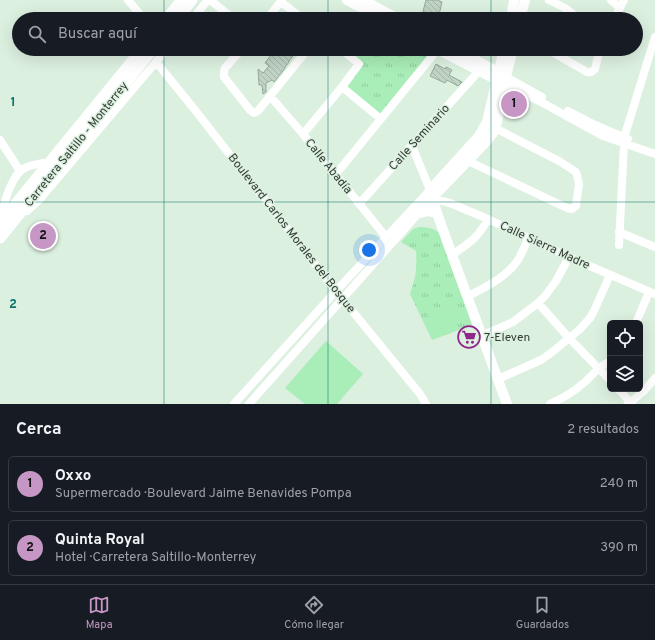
<!DOCTYPE html>
<html lang="es">
<head>
<meta charset="utf-8">
<style>
	:root { --surface:#171b24; --page:#242831; --text:#f1f3f6; --muted:#9ea1a6; --line:#363941; --accent:#c697c5 }
	body { margin:0; font-family:Overpass,sans-serif; background:var(--page); color:var(--text) }
	.controls { position:absolute; right:12px; bottom:12px; display:grid; overflow:hidden; border-radius:6px; box-shadow:0 4px 16px #0002 }
	.controls button { width:36px; height:36px; display:grid; place-items:center; padding:0; border:0; border-bottom:1px solid var(--line); background:var(--surface); color:var(--text); font:20px sans-serif }
	.you { position:absolute; left:369px; top:250px; width:14px; height:14px; margin:-10px; border:3px solid #fff; border-radius:50%; background:#1a73e8; box-shadow:0 0 0 6px #1a73e833 }
	.badge { display:grid; place-items:center; width:26px; height:26px; border-radius:50%; background:var(--accent); color:#111; font-size:13px; font-weight:700 }
	.pin { position:absolute; translate:-50% -50%; border:2px solid #fff; box-shadow:0 1px 4px #0006 }
	.list { margin:0; padding:0; list-style:none }
	h2 { display:flex; justify-content:space-between; align-items:center; height:52px; margin:0; padding:0 16px; font-size:17px }
	h2 small { font-size:13px; font-weight:400; color:var(--muted) }
	.list li { display:grid; grid-template-columns:26px 1fr auto; gap:12px; align-items:center; box-sizing:border-box; height:56px; margin:0 8px 8px; padding:0 8px; border:1px solid var(--line); border-radius:6px }
	.list b { display:block; font-size:15px; white-space:nowrap }
	.list p { margin:0; font-size:13px; white-space:nowrap; color:var(--muted) }
	.list em { font-size:13px; font-style:normal; color:var(--muted) }
	.icon { flex:none; width:22px; height:22px; fill:none; stroke:currentColor; stroke-width:2; stroke-linecap:round; stroke-linejoin:round }
	.map { position:relative; flex:none; width:655px; height:404px; overflow:hidden }
	.search { position:absolute; background:var(--surface); box-shadow:0 4px 16px #0002; left:12px; right:12px; top:12px; height:44px; display:flex; align-items:center; gap:10px; box-sizing:border-box; padding:0 14px; border-radius:22px; color:var(--muted); font-size:15px }
	.sheet { height:180px; background:var(--surface) }
	nav { display:flex; justify-content:space-around; align-items:center; box-sizing:border-box; height:56px; border-top:1px solid var(--line); background:var(--surface); font-size:11px; color:var(--muted) }
	nav a { display:grid; justify-items:center; gap:2px }
	nav .on { color:var(--accent) }
	.map>svg:first-child { display:block }
	.grass { fill:url(#grass-tufts) }
	.pitch { fill:#a9edb8 }
	.building { fill:url(#building-back-hatch); stroke:#96a89a }
	.lines { fill:none; stroke-linecap:round; stroke-linejoin:round }
	.minor { stroke:#fff; stroke-width:8 }
	.major { stroke:#fff; stroke-width:10 }
	.highway { stroke:#fff; stroke-width:11 }
	.grid { fill:none; stroke:#0f766e; stroke-width:1; stroke-opacity:0.55 }
	.labels { text-anchor:middle; stroke-width:3; stroke-linejoin:round; paint-order:stroke }
	.street-label { font-size:12px; fill:#343c35; stroke:#dcf0e0 }
	.poi-label { font-size:12px; fill:#343c35; stroke:#dcf0e0; text-anchor:start }
	.grid-label { font-size:13px; text-anchor:middle; font-weight:bold; fill:#0f766e; stroke:#dcf0e0; stroke-width:3; stroke-linejoin:round; paint-order:stroke }
</style>
</head>
<body>
<div class="map">
<svg width="655" height="404" viewBox="0 0 655 404">
	<defs>
		<pattern id="grass-tufts" width="24" height="20" patternUnits="userSpaceOnUse"><rect width="24" height="20" fill="#a9edb8"/><path d="M3 7l-1-3M5 7V3M7 7l1-3M15 17l-1-3M17 17v-4M19 17l1-3" fill="none" stroke="#92cc9f"/></pattern>
		<pattern id="building-back-hatch" width="6" height="6" patternUnits="userSpaceOnUse"><rect width="6" height="6" fill="#c0d3c4"/><path d="M-1 5l2 2M0 0l6 6M5-1l2 2" fill="none" stroke="#a6b6a9"/></pattern>
	</defs>
	<rect width="100%" height="100%" fill="#dcf0e0"/>
	<path class="grass" d="M345,49H427L431,51L380,114L346,87L363,64Z
		M419,227C427,227 435,228 440,234L472,325L432,340L410,294C416,276 417,270 416,251L401,242L413,229Z"/>
	<path class="pitch" d="M452,309L458,322L436,329L427,315Z
		M326,341L363,374L337,404H305L285,388Z"/>
	<path class="building" d="M426,0H437L442,2L438,19H421Z
		M283,49H293L296,52L289,61V62L285,67V68L274,82L272,80L266,83V92L263,94L262,85H259L258,69L263,73L269,66L265,63L275,50L280,54Z
		M436,64L445,69L446,67L452,70L449,75L462,82L458,86L447,80L445,83L430,76Z"/>
	<g class="lines">
		<path class="minor" d="M128,0L144,19
			M210,0L234,19
			M549,0L565,8L579,19
			M611,0L620,8
			M281,2L303,19
			M192,19L208,0
			M267,19L282,0
			M364,19L372,7
			M614,19L624,0
			M242,49L225,68L224,72V77L250,110L254,113L258,111L308,49
			M547,49L587,72H591L595,69L600,49
			M156,62L195,110L336,291L420,394L426,404
			M506,77L542,97
			M504,84L543,103L581,124L603,136L655,154
			M342,87L381,119
			M270,96L303,134L386,237
			M568,111L595,125L628,139
			M303,134L342,87L359,64L341,49
			M0,140L20,171
			M468,161L567,208L572,209L576,206L577,198L579,184L577,175L576,172L559,161L495,128
			M336,174L438,49
			M433,201H442L450,203L488,219L569,257L655,294
			M359,204L479,71
			M27,211L40,199L167,49
			M0,219C4,205 11,174 25,168C30,165 37,164 43,163
			M619,232L655,247
			M619,245L624,144V138L655,37
			M452,255C469,243 478,238 488,219
			M467,297C485,287 506,278 518,260C522,253 525,245 529,238
			M538,303L569,338L610,380
			M636,323L649,292
			M481,336L513,322L538,303L545,296L556,281L569,257
			M498,379L541,360L551,353L579,330L590,318L594,311L610,275
			M618,389L632,404
			M234,404L336,291L430,190L412,146
			M249,404L432,198
			M550,404L564,397L575,390L586,381L599,368L610,361
			M628,404L643,392L655,378"/>
		<path class="major" d="M347,0L383,19
			M363,0L398,19
			M511,19L514,0
			M520,19L525,0
			M437,49L501,82
			M455,49L503,75
			M504,49L487,122L479,136L430,190L437,213L452,255L507,404
			M432,198L484,144L493,133L497,122L504,84L513,49
			M420,213L428,211L437,213"/>
		<path class="highway" d="M166,19L182,0
			M177,19L192,0
			M0,223L142,49
			M0,238L153,49"/>
	</g>
	<path class="grid" d="M164,0V19M328,0V19M491,0V19M164,49V404M328,49V404M491,49V404M0,202H655"/>
	<defs>
		<g id="supermarket-ring" transform="scale(1.15)"><circle r="9.5" fill="#dcf0e0" stroke="#92278a" stroke-width="1.5"/><path d="M-6-5.5h2.5l.6 2H6L4.5 2H-2.5L-4.4-4H-6ZM-1.5 3.2a1.3 1.3 0 1 0 .1 0ZM3 3.2a1.3 1.3 0 1 0 .1 0Z" fill="#92278a"/></g>
	</defs>
	<g fill-rule="evenodd">
		<use href="#supermarket-ring" x="469" y="337"/>
	</g>
	<g class="labels">
		<g class="street-label">
			<text transform="translate(419 137) rotate(-48)" y="4">Calle Seminario</text>
			<text transform="translate(76 144) rotate(-51)" y="4">Carretera Saltillo - Monterrey</text>
			<text transform="translate(329 166) rotate(51)" y="4">Calle Abadía</text>
			<text transform="translate(292 233) rotate(52)" y="4">Boulevard Carlos Morales del Bosque</text>
			<text transform="translate(545 245) rotate(25)" y="4">Calle Sierra Madre</text>
		</g>
		<g class="poi-label">
			<text x="484" y="341">7-Eleven</text>
		</g>
	</g>
	<g class="grid-label">
		<text x="13" y="106">1</text>
		<text x="13" y="308">2</text>
	</g>
</svg>
<div class="controls">
<button><svg class="icon" aria-label="locate" viewBox="0 0 24 24"><circle cx="12" cy="12" r="6"/><path d="M12 2v4M12 18v4M2 12h4M18 12h4"/></svg></button>
<button><svg class="icon" aria-label="layers" viewBox="0 0 24 24"><path d="M12 4l9 5-9 5-9-5zM3 14l9 5 9-5"/></svg></button>
</div>
<div class="you"></div>
<div class="pin badge" style="left:514px;top:104px">1</div>
<div class="pin badge" style="left:43px;top:236px">2</div>
<div class="search"><svg class="icon" aria-label="search" viewBox="0 0 24 24"><circle cx="10" cy="10" r="6"/><path d="M15 15l6 6"/></svg>Buscar aquí</div>
</div>
<section class="sheet">
<h2>Cerca<small>2 resultados</small></h2>
<ul class="list">
<li><span class="badge">1</span><div><b>Oxxo</b><p>Supermercado · Boulevard Jaime Benavides Pompa</p></div><em>240 m</em></li>
<li><span class="badge">2</span><div><b>Quinta Royal</b><p>Hotel · Carretera Saltillo-Monterrey</p></div><em>390 m</em></li>
</ul>
</section>
<nav>
<a class="on"><svg class="icon" aria-label="map" viewBox="0 0 24 24"><path d="M3 6l6-2 6 2 6-2v14l-6 2-6-2-6 2zM9 4v14M15 6v14"/></svg>Mapa</a>
<a><svg class="icon" aria-label="directions" viewBox="0 0 24 24"><path d="M12 3l9 9-9 9-9-9zM9 14v-3h6M13 9l2 2-2 2"/></svg>Cómo llegar</a>
<a><svg class="icon" aria-label="saved" viewBox="0 0 24 24"><path d="M7 4h10v16l-5-4-5 4z"/></svg>Guardados</a>
</nav>
</body>
</html>
